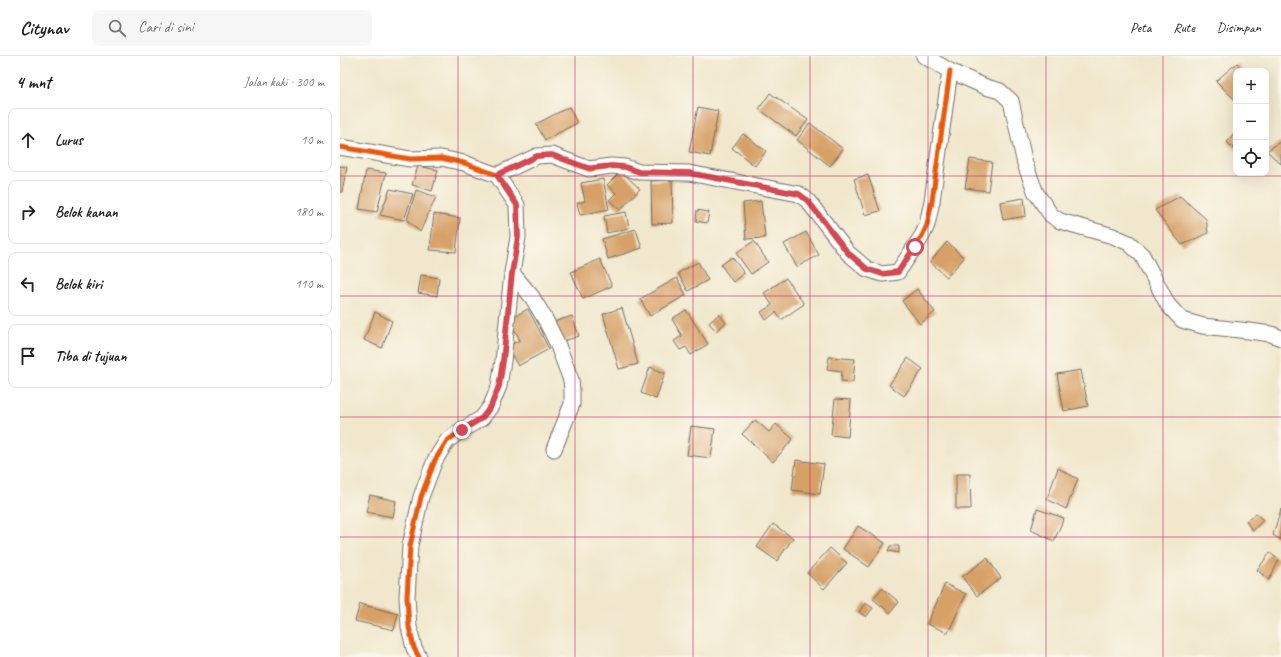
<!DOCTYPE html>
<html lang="id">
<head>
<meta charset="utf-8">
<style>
	:root { --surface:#fff; --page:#f6f6f6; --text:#202124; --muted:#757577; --line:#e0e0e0 }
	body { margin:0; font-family:Caveat,sans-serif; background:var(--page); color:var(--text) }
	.controls { position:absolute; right:12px; top:12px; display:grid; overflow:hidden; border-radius:8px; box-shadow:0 4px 16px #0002 }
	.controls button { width:36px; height:36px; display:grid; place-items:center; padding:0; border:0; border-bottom:1px solid var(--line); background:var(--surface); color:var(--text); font:20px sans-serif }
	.stop { position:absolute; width:12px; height:12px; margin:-9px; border:3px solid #d1495b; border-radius:50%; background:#fff }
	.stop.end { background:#d1495b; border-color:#fff; box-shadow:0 1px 4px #0008 }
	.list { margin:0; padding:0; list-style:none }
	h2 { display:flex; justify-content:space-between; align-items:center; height:52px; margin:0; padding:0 16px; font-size:17px }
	h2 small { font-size:13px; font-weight:400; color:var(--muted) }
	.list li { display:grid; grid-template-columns:26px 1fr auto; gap:12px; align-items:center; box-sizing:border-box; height:64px; margin:0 8px 8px; padding:0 8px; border:1px solid var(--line); border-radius:8px }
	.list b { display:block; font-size:15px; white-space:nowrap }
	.list em { font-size:13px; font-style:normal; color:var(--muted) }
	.icon { flex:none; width:22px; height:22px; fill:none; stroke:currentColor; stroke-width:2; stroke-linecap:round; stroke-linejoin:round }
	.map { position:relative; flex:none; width:941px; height:601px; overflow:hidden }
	header { display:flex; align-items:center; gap:24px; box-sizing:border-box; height:56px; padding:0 20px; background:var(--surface); border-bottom:1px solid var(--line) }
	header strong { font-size:19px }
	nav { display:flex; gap:22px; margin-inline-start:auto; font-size:14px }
	.search { width:280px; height:36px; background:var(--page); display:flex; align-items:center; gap:10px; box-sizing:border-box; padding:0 14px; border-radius:8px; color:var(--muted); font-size:15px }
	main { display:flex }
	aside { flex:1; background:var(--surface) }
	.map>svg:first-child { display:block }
	.building { fill:#d7a066 }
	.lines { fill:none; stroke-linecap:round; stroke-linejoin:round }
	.street-casing { stroke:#706d63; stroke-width:17 }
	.street { stroke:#fff; stroke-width:15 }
	.cycleway-casing { stroke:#fbf7ec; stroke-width:8 }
	.cycleway { stroke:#e8590c; stroke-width:5 }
	.route { stroke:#d1495b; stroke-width:5 }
	.grid { fill:none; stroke:#c2185b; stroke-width:1; stroke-opacity:0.55 }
</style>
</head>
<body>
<header>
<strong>Citynav</strong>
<div class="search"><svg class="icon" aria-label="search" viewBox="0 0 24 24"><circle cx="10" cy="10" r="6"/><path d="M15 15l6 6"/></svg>Cari di sini</div>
<nav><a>Peta</a><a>Rute</a><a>Disimpan</a></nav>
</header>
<main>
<aside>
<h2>4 mnt<small>Jalan kaki · 300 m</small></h2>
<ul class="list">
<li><svg class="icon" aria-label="ahead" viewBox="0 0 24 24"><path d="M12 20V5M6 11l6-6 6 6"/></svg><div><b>Lurus</b></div><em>10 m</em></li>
<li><svg class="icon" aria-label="right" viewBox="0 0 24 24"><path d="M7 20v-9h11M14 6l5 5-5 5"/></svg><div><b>Belok kanan</b></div><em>180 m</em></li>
<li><svg class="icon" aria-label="left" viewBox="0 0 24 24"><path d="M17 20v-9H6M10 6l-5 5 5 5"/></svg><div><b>Belok kiri</b></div><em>110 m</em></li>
<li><svg class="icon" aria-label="arrive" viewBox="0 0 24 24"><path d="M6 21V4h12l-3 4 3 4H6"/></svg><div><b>Tiba di tujuan</b></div></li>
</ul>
</aside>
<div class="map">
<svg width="941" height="601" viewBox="0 0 941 601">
	<rect width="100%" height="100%" fill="#fbf7ec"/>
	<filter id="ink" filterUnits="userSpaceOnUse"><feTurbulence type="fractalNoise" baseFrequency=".025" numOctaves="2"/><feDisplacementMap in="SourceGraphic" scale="8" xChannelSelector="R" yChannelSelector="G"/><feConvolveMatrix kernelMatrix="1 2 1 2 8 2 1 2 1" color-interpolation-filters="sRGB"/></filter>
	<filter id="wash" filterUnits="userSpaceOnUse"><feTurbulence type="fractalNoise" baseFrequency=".012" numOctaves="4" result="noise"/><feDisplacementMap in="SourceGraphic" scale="16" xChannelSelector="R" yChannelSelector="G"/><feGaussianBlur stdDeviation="0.9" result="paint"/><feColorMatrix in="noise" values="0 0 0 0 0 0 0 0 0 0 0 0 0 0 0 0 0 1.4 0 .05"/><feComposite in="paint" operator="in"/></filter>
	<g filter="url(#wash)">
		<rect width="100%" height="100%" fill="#f0e7cc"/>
		<g id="blocks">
			<path class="building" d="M897,7L903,15H896V45L876,25Z
				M430,37L468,64L456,80L419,53Z
				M229,51L237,67L205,84L196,68Z
				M358,51L378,55L370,100L349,96Z
				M470,67L503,93L490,110L457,84Z
				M896,75V95L887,86Z
				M403,78L426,95L415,110L392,92Z
				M941,85V108L927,95Z
				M630,103L652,106L648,135L625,132Z
				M0,110L7,111L2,136H0Z
				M78,110L98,114L92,135L72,129Z
				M26,114L46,117L37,156L19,153Z
				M281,115L300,133L280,154L269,144L276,137L267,129Z
				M528,119L540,155L525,159L514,123Z
				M263,123L269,153L240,159L237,147L245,145L241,127Z
				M332,124L333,167L312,168L311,125Z
				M50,133L73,138L64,164L40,159Z
				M76,134L96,141L80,176L67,164Z
				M840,140L866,163L868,177L842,189L815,154Z
				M684,142L686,160L663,164L660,146Z
				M421,145L425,182L406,183L403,147Z
				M357,154L369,156L367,167L356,165Z
				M286,156L289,172L267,177L264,160Z
				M94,158L120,162L116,196L90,194Z
				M296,173L302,192L268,203L262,183Z
				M466,176L479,199L457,211L444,188Z
				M414,185L428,206L411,218L396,197Z
				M607,186L624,202L607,221L590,206Z
				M392,201L404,217L393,226L381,209Z
				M260,203L272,230L243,243L231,216Z
				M358,206L368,224L348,235L338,217Z
				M81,219L99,222L97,240L78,237Z
				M337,222L346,239L310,260L300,243Z
				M446,222L464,248L441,264L436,256L426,264L421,256L432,249L424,237Z
				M577,233L595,256L580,268L562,245Z
				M282,252L298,308L279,313L263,258Z
				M188,253L209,293L178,310L167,291L180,284L169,263Z
				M346,254L368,288L351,299L346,291L340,294L334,285L342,280L332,263Z
				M35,256L52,265L42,292L24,284Z
				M379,258L386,267L376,275L369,267Z
				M232,260L239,280L221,286L214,266Z
				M489,301L515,303L513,326L501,325L502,315L487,313Z
				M568,302L583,313L564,340L549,329Z
				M310,311L325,317L316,343L301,337Z
				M741,314L748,350L724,355L717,318Z
				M495,343L511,344L508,381L491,379Z
				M415,364L429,376L436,368L453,383L433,406L402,378Z
				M351,370L375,373L371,402L347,399Z
				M456,404L484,408L480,438L452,434Z
				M718,412L738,423L726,453L707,443Z
				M616,418H630L631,453H616Z
				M30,439L56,445L53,461L26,456Z
				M697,453L724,462L714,485L691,474Z
				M941,453V484L933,479Z
				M916,458L923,464L913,475L906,465Z
				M433,468L453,482L437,505L417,491Z
				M518,470L545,487L529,511L503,493Z
				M550,490H559V497L548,495Z
				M490,492L507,507L484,533L467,517Z
				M930,497L939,504L929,524L917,514Z
				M647,502L661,522L637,540L622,521Z
				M605,528L626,538L608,577L587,568Z
				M542,532L559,546L550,557L533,543Z
				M525,547L533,552L526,561L519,556Z
				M20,548L58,558L54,574L15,565Z"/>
		</g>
	</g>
	<g filter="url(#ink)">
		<use href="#blocks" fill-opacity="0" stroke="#706d63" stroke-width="1"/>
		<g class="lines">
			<g class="street-casing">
				<path id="street" d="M584,0L610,15L646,31L660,35L671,45L685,108L696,137L711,159L720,165L773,180L789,187L802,199L828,249L842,264L863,270L909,275L931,278L941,282
					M0,91L70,103L101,102L124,107L157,119L177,149L178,181L172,217L163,305L159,330L151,350L142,362L122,374L107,385L95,404L81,441L70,490L67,541L69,571L74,592L79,601
					M157,119L197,100L212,99L249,113L271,110L285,111L299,116L349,117L459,138L468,145L508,197L527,213L542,218L558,216L582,180L587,169L592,145L610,15
					M172,217L192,241L205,263L217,287L231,324L232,335V348L214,393"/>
			</g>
			<use href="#street" class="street"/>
			<g class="cycleway-casing">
				<path id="cycleway" d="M0,91L70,103L101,102L124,107L157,119L177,149L178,181L172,217L163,305L159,330L151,350L142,362L122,374L107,385L95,404L81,441L70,490L67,541L69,571L74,592L79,601
					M157,119L197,100L212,99L249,113L271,110L285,111L299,116L349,117L459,138L468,145L508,197L527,213L542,218L558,216L582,180L587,169L592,145L610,15"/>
			</g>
			<use href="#cycleway" class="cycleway"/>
		</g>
	</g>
	<g class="lines" filter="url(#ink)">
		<path class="route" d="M122,374L142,362L151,350L159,330L163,305L172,217L178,181L177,149L157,119L197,100L212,99L249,112L272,110L285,111L299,116L349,117L459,138L468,145L508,197L527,213L542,218L558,216L575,191"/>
	</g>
	<path class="grid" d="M118,0V601M235,0V601M353,0V601M470,0V601M588,0V601M706,0V601M823,0V601M0,120H941M0,240H941M0,361H941M0,481H941"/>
</svg>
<div class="controls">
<button>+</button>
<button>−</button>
<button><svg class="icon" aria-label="locate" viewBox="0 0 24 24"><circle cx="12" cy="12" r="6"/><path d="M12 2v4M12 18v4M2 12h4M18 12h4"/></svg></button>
</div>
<div class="stop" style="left:575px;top:191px"></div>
<div class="stop end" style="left:122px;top:374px"></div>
</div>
</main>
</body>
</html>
